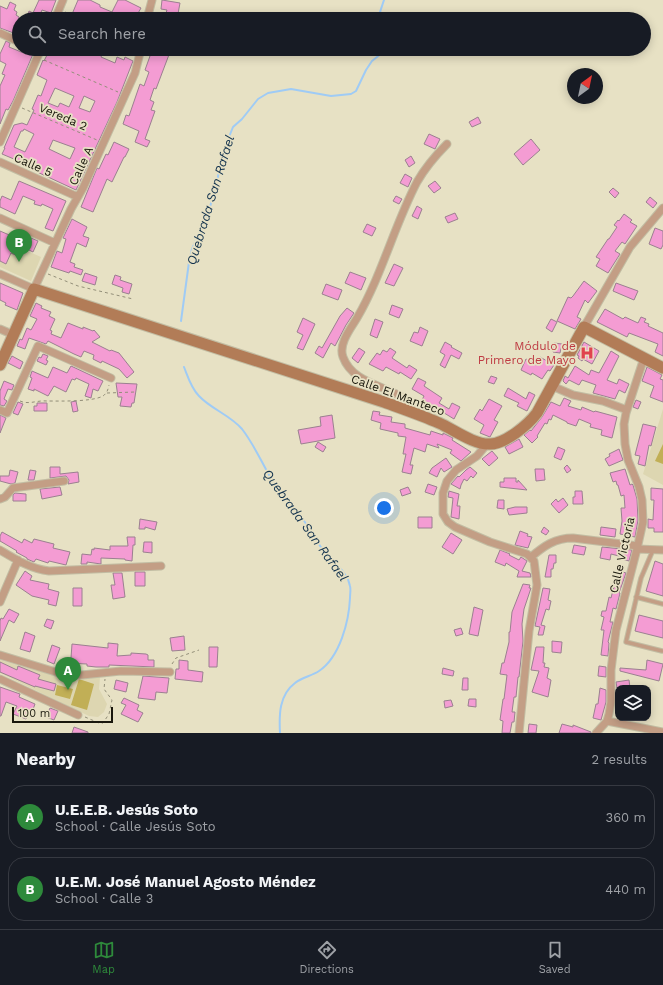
<!DOCTYPE html>
<html lang="en">
<head>
<meta charset="utf-8">
<style>
	:root { --surface:#171b24; --page:#20242c; --text:#f1f3f6; --muted:#9ea1a6; --line:#363941; --accent:#2e8a3b }
	body { margin:0; font-family:"Work Sans",sans-serif; background:var(--page); color:var(--text) }
	.controls { position:absolute; right:12px; bottom:12px; display:grid; overflow:hidden; border-radius:8px; box-shadow:0 2px 10px #0003 }
	.controls button { width:36px; height:36px; display:grid; place-items:center; padding:0; border:0; border-bottom:1px solid var(--line); background:var(--surface); color:var(--text); font:20px sans-serif }
	.compass { position:absolute; left:567px; top:68px; width:36px; height:36px; border-radius:50%; background:var(--surface); box-shadow:0 2px 10px #0003; rotate:33deg }
	.scale { position:absolute; left:12px; bottom:10px; width:101px; box-sizing:border-box; padding-left:4px; border:2px solid #19170c; border-top:0; font-size:11px; line-height:14px; white-space:nowrap; color:#19170c; -webkit-text-stroke:3px #e7e1c4; paint-order:stroke }
	.you { position:absolute; left:384px; top:508px; width:14px; height:14px; margin:-10px; border:3px solid #fff; border-radius:50%; background:#1a73e8; box-shadow:0 0 0 6px #1a73e833 }
	.badge { display:grid; place-items:center; width:26px; height:26px; border-radius:50%; background:var(--accent); color:#fff; font-size:13px; font-weight:700 }
	.pin { position:absolute; translate:-50% -33px; filter:drop-shadow(0 1px 2px #0008) }
	.pin::after { content:''; position:absolute; top:21px; width:14px; height:12px; background:inherit; clip-path:polygon(0 0,100% 0,50% 100%) }
	.list { margin:0; padding:0; list-style:none }
	h2 { display:flex; justify-content:space-between; align-items:center; height:52px; margin:0; padding:0 16px; font-size:17px }
	h2 small { font-size:13px; font-weight:400; color:var(--muted) }
	.list li { display:grid; grid-template-columns:26px 1fr auto; gap:12px; align-items:center; box-sizing:border-box; height:64px; margin:0 8px 8px; padding:0 8px; border:1px solid var(--line); border-radius:16px }
	.list b { display:block; font-size:15px; white-space:nowrap }
	.list p { margin:0; font-size:13px; white-space:nowrap; color:var(--muted) }
	.list em { font-size:13px; font-style:normal; color:var(--muted) }
	.icon { flex:none; width:22px; height:22px; fill:none; stroke:currentColor; stroke-width:2; stroke-linecap:round; stroke-linejoin:round }
	.map { position:relative; flex:none; width:663px; height:733px; overflow:hidden }
	.search { position:absolute; background:var(--surface); box-shadow:0 2px 10px #0003; left:12px; right:12px; top:12px; height:44px; display:flex; align-items:center; gap:10px; box-sizing:border-box; padding:0 14px; border-radius:22px; color:var(--muted); font-size:15px }
	.sheet { height:196px; background:var(--surface) }
	nav { display:flex; justify-content:space-around; align-items:center; box-sizing:border-box; height:56px; border-top:1px solid var(--line); background:var(--surface); font-size:11px; color:var(--muted) }
	nav a { display:grid; justify-items:center; gap:2px }
	nav .on { color:var(--accent) }
	.map>svg:first-child { display:block }
	.built { fill:#ddd6b1 }
	.green { fill:#c1af56 }
	.lines { fill:none; stroke-linecap:round; stroke-linejoin:round }
	.stream { stroke:#9fcbf5; stroke-width:2 }
	.building { fill:#f49cd3; stroke:#9b8090; fill-rule:evenodd }
	.lane-casing { stroke:#c2bda3; stroke-width:5.5 }
	.street-casing { stroke:#c2bda3; stroke-width:9 }
	.secondary-casing { stroke:#c2bda3; stroke-width:13 }
	.path { stroke:#938f79; stroke-width:1; stroke-dasharray:3 3; stroke-linecap:butt }
	.lane { stroke:#c39e85; stroke-width:3.5 }
	.street { stroke:#c39e85; stroke-width:7 }
	.secondary { stroke:#b27c57; stroke-width:11 }
	.labels { text-anchor:middle; stroke-width:3.5; stroke-linejoin:round; paint-order:stroke }
	.street-label { font-size:12px; fill:#19170c; stroke:#e7e1c4 }
	.health-label { font-size:12px; fill:#be3a42; stroke:#e7e1c4; text-anchor:end }
	.water-label { font-size:13px; font-style:italic; fill:#12324d; stroke:#e7e1c4 }
</style>
</head>
<body>
<div class="map">
<svg width="663" height="733" viewBox="0 0 663 733">
	<rect width="100%" height="100%" fill="#e7e1c4"/>
	<path class="built" d="M0,239L41,257L31,281L0,267Z
		M663,409V485L643,474Z
		M0,660L62,678L100,677L99,689L107,704L104,712L98,717L89,716L0,673Z"/>
	<path class="green" d="M663,444V464L655,461Z
		M79,679L94,684L87,710L71,705Z
		M57,685L73,689L70,699L55,695Z"/>
	<g class="lines">
		<path class="stream" d="M384,0L380,12L391,19
			M181,321L189,262L192,249L207,216L215,191L223,152L233,127L242,119L258,99L268,93L291,89L331,96L351,94L356,91L366,70L372,61L387,49
			M184,367C188,377 191,388 199,396C211,409 230,415 242,429C256,447 264,468 276,487C282,496 291,503 298,512C307,524 314,538 323,550C331,562 347,570 350,586C351,589 350,594 350,598C349,621 340,657 319,671C312,676 302,677 295,683C279,695 279,715 280,733"/>
	</g>
	<path class="building" d="M39,0H56L51,13L42,10L38,19H26L29,11L33,13Z
		M78,0H90L100,5V7L112,12L118,0H125L141,8L137,15L131,19H70Z
		M162,0L180,3L177,19H164L167,10L161,9Z
		M10,2L16,5L14,10L17,12L16,15L19,17V35L0,28V6L7,9Z
		M6,41L10,43L9,47L26,54L27,51L33,54L13,101L8,110L6,109L0,124V86L5,75L2,74L6,64L0,61V54Z
		M50,49H77L88,54L91,49H104L101,57L115,63L117,57L124,60L125,57L133,61L117,102L76,190L20,164L21,162L2,154L5,148H4L14,125L22,123L27,125L34,110L32,109L38,95L41,96L47,80L37,75L43,60L44,61ZM55,88L74,96L69,107L60,103L58,107L48,103ZM84,96L95,101L90,112L79,108ZM24,129L34,134L25,152L14,147L21,131H23ZM53,140L75,148L70,159L49,149Z
		M146,49H161L170,52L156,89L154,88L150,100L154,102L151,110L155,111L145,139L150,141L147,147L135,142L139,131L123,124L126,115L129,116L140,84L144,86L149,72L145,70L150,56L145,54Z
		M478,117L481,123L472,127L469,122Z
		M429,134L440,139L435,149L424,144Z
		M531,139L540,150L523,165L514,154Z
		M114,142L129,149L125,157H124L112,182L107,179L93,212L81,207L97,168L99,169L106,154L108,155Z
		M411,156L415,163L409,167L405,160Z
		M405,174L412,178L408,187L400,183Z
		M19,181L66,201L53,231L45,228L53,209L42,204L41,206L34,204L35,201L23,196L15,214L0,207V201L2,196L11,200Z
		M435,181L441,188L434,193L428,186Z
		M613,188L619,193L615,198L609,192Z
		M396,196L402,199L399,204L393,201Z
		M650,197L657,203L653,208L646,202Z
		M417,206L422,209L418,219L412,216Z
		M455,213L458,219L448,223L445,217Z
		M624,214L632,220L630,222L637,226L625,244L622,242L615,251L620,254L608,273L596,266L600,259L596,257L608,239H609L617,227L614,225L618,220L619,221Z
		M72,219L87,227L83,236L89,238L86,247L77,243L70,262L75,264L74,267L83,270L81,275L70,271L69,273L51,267L57,251L62,253L66,239L63,238Z
		M367,224L376,228L372,236L363,232Z
		M655,228L663,231V245L661,249L649,244Z
		M0,231L28,243L31,238L38,241L33,252L25,248L20,257L11,253L6,264L0,261Z
		M394,264L403,268L394,286L385,283Z
		M350,272L366,278L361,290L345,283Z
		M85,273L97,277L95,285L82,281Z
		M115,275L121,277L120,280L132,284L129,294L122,292L123,288L112,284Z
		M584,281L597,291L588,303L585,300L577,317L581,319L575,329L557,321L568,297L571,298L573,296Z
		M0,283L23,293L17,310L5,305L6,303L0,300Z
		M616,283L638,291L634,300L613,291Z
		M326,284L342,290L338,300L322,294Z
		M36,303L42,306L41,308L51,312L49,316L55,319L50,330L52,331L51,334L61,338L68,323L83,329V327L93,331L94,330L100,337L92,342L110,351L111,350L119,353L134,372L127,378L119,369L102,361L101,363L93,359L94,355L84,351L81,357L74,354L48,341L46,344L29,338L25,349L17,346L20,339L22,340L27,328L31,330L37,319L30,316Z
		M392,305L403,309L399,318L389,314Z
		M347,308L354,313L346,325L335,346L331,343L323,358L315,353L319,346L322,348L340,316Z
		M605,309L623,319L625,317L638,323L641,317L646,319L644,322L649,324L648,326L663,333V356L655,352L658,344L629,333L627,337L597,322Z
		M303,318L315,324L303,350L297,348L303,335L297,332Z
		M375,319L383,322L377,338L370,335Z
		M551,319L557,322L552,332L546,328Z
		M420,327L428,331L422,346L410,341L414,332L418,333Z
		M445,342L452,346L451,347L462,353L459,359L451,355L445,368L440,365L445,355L440,352Z
		M584,342L599,351L592,364L583,359L582,361L578,358L579,356L577,355Z
		M554,343L562,344L560,353L553,352Z
		M359,348L365,352L358,363L352,358Z
		M390,348L396,352L392,358L407,368L409,365L417,370L411,379L400,372L399,374L386,367L383,371L369,364L377,353L380,355L383,350L387,352Z
		M611,351L619,356L607,380L617,384L619,379L629,384L625,393L619,390L615,399L593,393L596,385L582,380L579,385L569,380L566,384L563,381L565,376L568,378L575,366L589,375L591,370L599,373Z
		M43,354L48,356L46,360L48,361L46,365L37,361L39,357L41,358Z
		M12,356L23,362L20,369L8,363Z
		M540,357L554,365L550,371L548,370L542,379L532,373L531,375L521,370L526,359L536,364Z
		M71,366L103,381L98,391L93,389L91,398L85,396L89,384L76,378L75,380L72,379L66,392L54,386L48,396L34,389V391L28,389L32,378L30,377L32,371L48,378L53,367L67,373Z
		M647,367L662,375L660,379L663,380V402L650,397L654,386L642,381Z
		M491,376L497,378L494,384L488,382Z
		M418,378L426,382L424,386L442,398L439,403L449,409L452,403L460,407L454,419L436,408L435,411L421,402L424,396L412,389Z
		M4,381L14,385L12,390L8,389L4,399L7,401L4,406L0,405V391Z
		M116,383L137,384L134,403H132L131,407L120,406L122,397H118Z
		M508,388L526,399L529,392L535,395L527,411L517,406L519,403L504,396Z
		M564,398L571,401L568,406L581,410L582,407L594,412L595,411L617,417L612,438L601,435L602,430L590,427L591,424L579,419L576,426L567,423V422L553,415L551,420L549,419L547,424L545,423L537,436L538,437L532,443L524,435L530,430L531,431L542,417L551,402L560,406Z
		M489,399L502,406L494,420L498,422L490,437L480,433L484,425L474,419L480,409L482,411Z
		M636,400L641,402L638,409L633,407Z
		M76,401L78,411L73,412L71,402Z
		M18,402L23,404L18,415L13,413Z
		M37,403H47V411H34V406H37Z
		M373,411L380,412L379,415L392,417L391,422L405,424V428L430,435L431,431L443,435V433L453,438L452,440L471,452L461,461L450,453L452,450L437,444L439,448L427,444L425,452L414,448L410,465H413L411,474L402,472L406,454H403L406,437L398,436V433L380,429L381,423L371,420Z
		M0,415L6,418L0,433Z
		M332,415L335,438L301,444L298,430L321,426L320,417Z
		M643,424L656,427L651,446L649,445L645,466L638,464L640,456L635,455Z
		M519,439L523,447L509,454L505,447Z
		M318,442L326,447L323,452L315,447Z
		M558,447L565,450L561,460L554,457Z
		M619,449L623,460L609,466L605,459L610,456L609,454Z
		M492,451L498,458L489,466L482,459Z
		M446,458L452,467L444,472L441,468L437,477L429,473L432,468Z
		M567,465L571,470L567,473L564,468Z
		M50,467H60V474L78,472L79,482L68,484L69,480L66,476L50,478Z
		M470,467L477,473L473,478L471,476L467,481L464,479L461,485L460,489L451,484L458,476L459,477L466,470Z
		M535,469H544L545,480L536,481Z
		M625,469L630,485L632,484L633,485L637,499L638,520L635,537L620,534L622,521L621,508H625L624,495L621,496L618,485H617L616,481L613,482L610,473Z
		M10,470L18,472L15,483L11,484L0,481V476H9Z
		M30,470L36,471L34,480H28Z
		M504,478H516V482H518V480L527,490L500,487V482H504Z
		M428,484L437,487L434,495L425,492Z
		M60,487L62,495L42,499L40,489Z
		M408,487L411,493L402,496L400,490Z
		M651,488L663,489V532H654V528H648V519L653,520L654,500H651Z
		M449,491L459,494L457,506H460L459,519L451,517L453,498L448,497Z
		M575,491H582L583,504H573V497H575Z
		M15,493L26,494V501H13V495Z
		M563,498L568,505L559,513L551,504L556,499L558,502Z
		M498,500H504V509L497,508Z
		M515,507H527V513L509,515L507,509Z
		M418,517H432V528H418Z
		M140,519L157,522L155,530L145,527V529H139Z
		M544,527L549,531L546,535L541,532Z
		M601,527L616,529L615,537L600,535Z
		M520,531L528,534L527,536L532,537L528,548L515,545Z
		M2,532L22,543L24,539L32,543L34,539L54,544L53,548L70,552L66,565L49,561L48,563L36,559L34,562L27,559V558L16,552L17,551L0,541V536Z
		M451,533L462,540L453,554L442,547Z
		M127,537H135V545H133L132,561L125,560V559L101,558V564L87,562V564H81L82,554L91,555L92,549L94,550V548L110,550V546H128Z
		M144,542H152V553L143,552Z
		M574,545L586,547L584,555L572,553Z
		M602,547L632,550L629,561L622,559L623,557L611,554L610,560L600,558Z
		M500,550L510,554L509,555L519,560L521,557L527,561L522,571L530,573L531,577H517L519,571L506,563L505,566L495,562Z
		M549,555H556V563H554L553,569H551V577H545Z
		M655,561L663,564V596L646,591Z
		M25,571L32,576L30,580L49,584L48,589L59,592L56,606L48,604L49,600L32,596L16,585Z
		M620,571L626,573L619,593H620L616,609L613,608L610,622H613L608,642L609,643L608,656L601,655L604,630H601L604,617L601,616L602,611H606L609,597L611,598L613,590Z
		M135,572H145V586H135Z
		M113,573H122L125,597L113,599L111,585H115Z
		M523,584L530,585L529,588H531L524,609L522,624L523,641L519,677H518L516,697H514L512,712H515L514,722H512L510,733H502L503,721L500,720L503,699H504L507,675L500,674L502,663H504L509,642V632H510L512,612Z
		M73,588H82V606H73Z
		M543,588L550,589L548,600L551,601L549,610L546,609L541,625L545,626L543,635H538L540,627L535,626Z
		M474,607L483,610L478,636L469,634Z
		M9,609L19,614L14,623L9,620L0,641V621L1,618L3,619Z
		M639,615L663,621V638L635,631Z
		M47,619L54,621L51,629L44,626Z
		M461,628L463,634L456,636L454,630Z
		M25,632L35,636L30,652L20,649Z
		M184,636L185,650L172,651L170,638Z
		M552,641L562,642L561,653L552,652Z
		M108,643L118,644L117,656L131,655V653L146,654L148,655V660H154V667L109,665V667H96L87,666V664L67,663V658H71L72,644L108,648Z
		M52,645L60,648L54,664L47,661Z
		M209,647H218L217,667H209Z
		M536,647H544L543,663H545L544,667L549,668L547,678L551,680L548,697L532,692L539,671L531,670Z
		M179,660L188,661V670L203,672L202,682L175,679L176,669H179Z
		M647,660L663,664L659,681L620,671V668L646,670Z
		M0,662L17,670L18,666L40,675L38,679L56,684L54,691L35,686V687L0,672Z
		M599,666L606,667V677L598,676Z
		M443,668L454,671L453,676L442,674Z
		M143,676L169,678L167,693L156,692L155,700L138,698Z
		M463,678H468V690H462Z
		M116,680L128,683L126,692L114,689Z
		M629,680L630,688H617L616,682Z
		M0,687L20,694L19,697L35,704L32,712L29,711L26,719L13,714L17,706L6,702L1,716H0Z
		M600,688L606,690V702L601,720L593,718L596,704H598Z
		M124,698L139,705L137,710L143,713L138,722L121,714L126,705L121,703Z
		M469,699H476V707L468,706Z
		M451,700L453,706L445,708L444,701Z
		M50,708L58,711L54,720L46,717Z
		M529,724L537,725L536,733H528Z
		M562,724L573,727V725L591,732V733H559Z
		M74,727L88,732V733H72Z"/>
	<g class="lines">
		<g class="lane-casing">
			<path id="lane" d="M653,550L641,578L626,642L662,651
				M636,597L663,604"/>
		</g>
		<g class="street-casing">
			<path id="street" d="M55,19L63,0
				M147,19L152,0
				M0,33L19,42
				M0,142L41,49
				M0,162L78,197
				M0,218L55,243
				M0,274L34,289L71,209L83,188L125,95L135,73L141,49
				M584,327L630,247L663,208
				M0,329L14,335
				M552,386L573,395L603,401L627,410
				M404,409V401L402,397C382,385 352,382 343,357C338,344 351,328 357,318C382,275 394,226 417,182C425,168 436,155 447,144
				M0,410L7,413L38,346L111,378
				M487,444L477,456L456,470L447,481L443,493V514L448,522L455,527L490,542L527,554L534,561L537,585L529,631L519,733
				M0,499L5,497L13,488L64,481
				M637,549L663,550
				M0,550C15,559 31,569 49,571L161,566
				M531,557C544,546 555,538 573,538L638,546
				M0,602L18,560
				M0,655L59,673L70,675H82L121,671L170,672
				M0,679L78,715
				M607,721L663,732
				M596,733L607,721L609,714L611,702V670L616,630L637,549L643,522L642,500L639,487L628,460L625,444L624,424L626,413L644,358"/>
		</g>
		<g class="secondary-casing">
			<path id="secondary" d="M0,365L34,289L384,402C403,409 421,415 439,423C453,429 474,445 490,444C505,444 528,425 537,413L584,327L663,368"/>
		</g>
		<path class="path" d="M65,12L81,19
			M44,60L118,92
			M22,108L97,140
			M48,274L78,286L133,299
			M107,393L135,392
			M20,401C29,405 37,400 47,401C60,401 92,402 103,396C107,393 108,390 109,385
			M172,664L176,658L199,650
			M85,717L99,723H103L109,714L112,700L104,689L105,679"/>
		<use href="#lane" class="lane"/>
		<use href="#street" class="street"/>
		<use href="#secondary" class="secondary"/>
	</g>
	<defs>
		<g id="hospital-bare" transform="scale(1.08)"><path d="M-5-5h3v3.5h4V-5h3V5h-3V1.5h-4V5h-3Z" fill="#e0444e" stroke="#e7e1c4" stroke-width="2.5" paint-order="stroke"/></g>
	</defs>
	<g fill-rule="evenodd">
		<use href="#hospital-bare" x="587" y="353"/>
	</g>
	<g class="labels">
		<g class="street-label">
			<text transform="translate(63 117) rotate(23)" y="4">Vereda 2</text>
			<text transform="translate(33 165) rotate(24)" y="4">Calle 5</text>
			<text transform="translate(81 166) rotate(-65)" y="4">Calle A</text>
			<text transform="translate(398 395) rotate(20)" y="4">Calle El Manteco</text>
			<text transform="translate(622 555) rotate(-77)" y="4">Calle Victoria</text>
		</g>
		<g class="health-label">
			<text x="576" y="350">Módulo de<tspan x="576" dy="14">Primero de Mayo</tspan></text>
		</g>
		<g class="water-label">
			<text transform="translate(210 200) rotate(-73)" y="5">Quebrada San Rafael</text>
			<text transform="translate(306 525) rotate(54)" y="5">Quebrada San Rafael</text>
		</g>
	</g>
</svg>
<div class="controls">
<button><svg class="icon" aria-label="layers" viewBox="0 0 24 24"><path d="M12 4l9 5-9 5-9-5zM3 14l9 5 9-5"/></svg></button>
</div>
<svg class="compass" viewBox="-18 -18 36 36"><path d="M0-13l5 13h-10z" fill="#e53935"/><path d="M0 13l5-13h-10z" fill="#9ea1a6"/></svg>
<div class="scale">100 m</div>
<div class="you"></div>
<div class="pin badge" style="left:68px;top:690px">A</div>
<div class="pin badge" style="left:19px;top:262px">B</div>
<div class="search"><svg class="icon" aria-label="search" viewBox="0 0 24 24"><circle cx="10" cy="10" r="6"/><path d="M15 15l6 6"/></svg>Search here</div>
</div>
<section class="sheet">
<h2>Nearby<small>2 results</small></h2>
<ul class="list">
<li><span class="badge">A</span><div><b>U.E.E.B. Jesús Soto</b><p>School · Calle Jesús Soto</p></div><em>360 m</em></li>
<li><span class="badge">B</span><div><b>U.E.M. José Manuel Agosto Méndez</b><p>School · Calle 3</p></div><em>440 m</em></li>
</ul>
</section>
<nav>
<a class="on"><svg class="icon" aria-label="map" viewBox="0 0 24 24"><path d="M3 6l6-2 6 2 6-2v14l-6 2-6-2-6 2zM9 4v14M15 6v14"/></svg>Map</a>
<a><svg class="icon" aria-label="directions" viewBox="0 0 24 24"><path d="M12 3l9 9-9 9-9-9zM9 14v-3h6M13 9l2 2-2 2"/></svg>Directions</a>
<a><svg class="icon" aria-label="saved" viewBox="0 0 24 24"><path d="M7 4h10v16l-5-4-5 4z"/></svg>Saved</a>
</nav>
</body>
</html>
